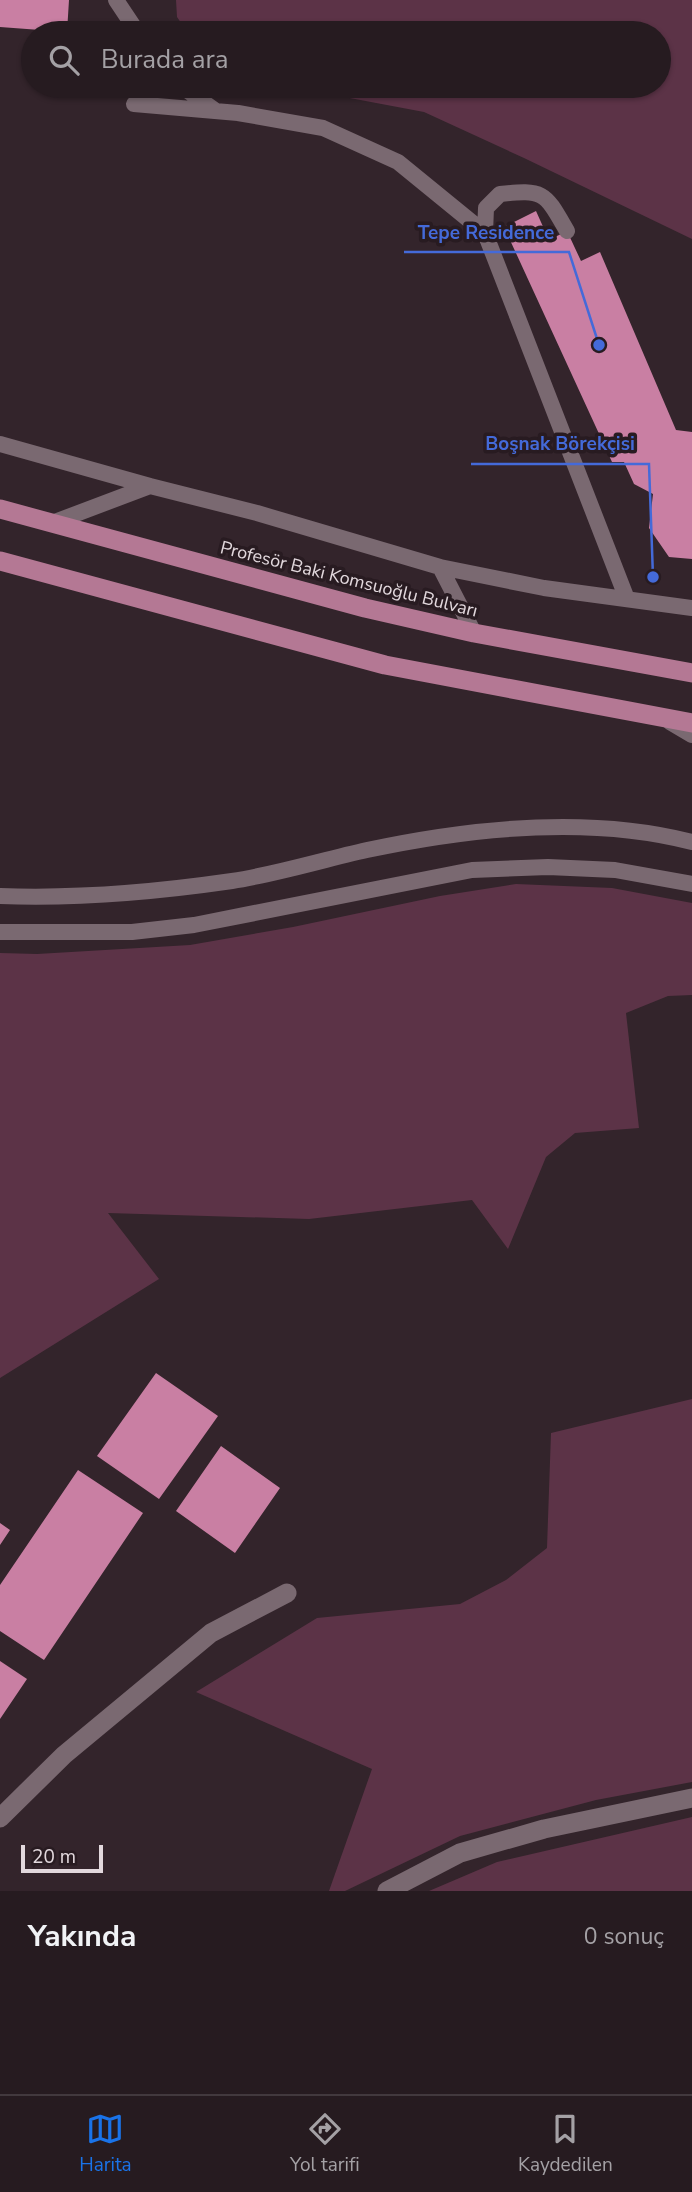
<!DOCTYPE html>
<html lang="tr">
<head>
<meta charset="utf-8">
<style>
	:root { --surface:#261b20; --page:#2e2429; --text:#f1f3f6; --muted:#a4a1a5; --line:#42393e; --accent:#1a73e8 }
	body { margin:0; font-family:"Nunito Sans",sans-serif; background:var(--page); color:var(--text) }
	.scale { position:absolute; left:21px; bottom:18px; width:82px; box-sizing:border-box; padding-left:7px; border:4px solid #e2d8dd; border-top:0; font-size:19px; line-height:24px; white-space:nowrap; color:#e2d8dd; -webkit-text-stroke:5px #281b21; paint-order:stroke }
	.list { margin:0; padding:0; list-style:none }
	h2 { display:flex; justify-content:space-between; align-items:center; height:91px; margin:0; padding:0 28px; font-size:30px }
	h2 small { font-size:23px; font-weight:400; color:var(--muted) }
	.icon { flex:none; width:38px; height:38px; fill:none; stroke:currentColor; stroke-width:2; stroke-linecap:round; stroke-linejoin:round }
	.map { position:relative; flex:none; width:692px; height:1891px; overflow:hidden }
	.search { position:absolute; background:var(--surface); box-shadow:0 2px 5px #0004; left:21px; right:21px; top:21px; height:77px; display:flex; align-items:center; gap:18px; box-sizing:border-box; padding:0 24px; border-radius:38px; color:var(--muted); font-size:26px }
	.sheet { height:203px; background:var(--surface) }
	nav { display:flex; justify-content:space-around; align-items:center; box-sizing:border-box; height:98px; border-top:2px solid var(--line); background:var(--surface); font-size:19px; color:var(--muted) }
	nav a { display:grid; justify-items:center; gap:4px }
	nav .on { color:var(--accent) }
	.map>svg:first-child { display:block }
	.green { fill:#5c3347 }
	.building { fill:#c97fa3 }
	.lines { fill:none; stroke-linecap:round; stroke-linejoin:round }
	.service { stroke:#7a6971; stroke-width:16 }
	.minor { stroke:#7a6971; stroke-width:19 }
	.trunk { stroke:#b47894; stroke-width:19 }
	.labels { text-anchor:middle; stroke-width:7; stroke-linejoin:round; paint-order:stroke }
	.street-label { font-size:18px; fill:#e2d8dd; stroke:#281b21 }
	.leader { fill:none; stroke:#446ad9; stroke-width:2.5 }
	.callout-dot { fill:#446ad9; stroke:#281b21; stroke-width:2.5 }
	.callout-label { font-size:19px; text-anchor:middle; font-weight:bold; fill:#446ad9; stroke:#281b21; stroke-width:7; stroke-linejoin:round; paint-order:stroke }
</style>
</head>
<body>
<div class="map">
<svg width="692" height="1891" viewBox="0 0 692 1891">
	<rect width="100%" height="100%" fill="#33242b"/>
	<path class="green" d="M176,0H692V239L524,158L424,112L286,86H659V33H188L177,17Z
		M516,884L612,888L692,903V995L668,996L626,1013L639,1128L575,1133L546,1157L508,1249L472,1200L309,1219L108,1213L159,1279L0,1378V953L37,954L190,945L293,927L440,896Z
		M692,1399V1782L596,1800L460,1836L345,1891H329L372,1769L196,1692L317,1618L460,1604L506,1580L547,1548L551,1433Z
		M692,1817V1891H429L497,1862Z"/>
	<path class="building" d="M0,0H69L67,32L0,27Z
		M536,211L549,240L567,231L581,261L600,252L676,430L692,432V559L669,557L649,528L653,494L634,484L624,462H612L504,227Z
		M156,1373L218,1416L159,1499L97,1456Z
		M221,1446L280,1488L235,1553L176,1511Z
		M78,1470L143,1513L44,1660L0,1631V1585Z
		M0,1523L10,1530L0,1545Z
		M0,1661L27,1679L0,1719Z"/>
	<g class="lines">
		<path class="service" d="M116,0L138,33
			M181,86L216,111
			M134,104L238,113L323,128L398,162L485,233
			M567,231C545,193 545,189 500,194L486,208L485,233L627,599
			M0,444L150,486
			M52,523L150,486L257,513L440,567L474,633
			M440,567L544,588L692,608
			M670,722L692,735
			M0,896C77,899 156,892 232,881C277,874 322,860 367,850C470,828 588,815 692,842
			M0,932H132L194,925L472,870L548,867L615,870L692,884"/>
		<path class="minor" d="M0,1818L64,1755L211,1633L287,1593
			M387,1891L460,1853L544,1829L692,1798"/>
		<path class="trunk" d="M0,509L365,608L474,633L692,673
			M0,561L385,665L692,723"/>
	</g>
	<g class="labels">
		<g class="street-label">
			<text transform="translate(349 579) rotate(14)" y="6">Profesör Baki Komsuoğlu Bulvarı</text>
		</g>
	</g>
	<path class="leader" d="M599 345L569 252H404M653 577L649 464H471"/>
	<g class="callout-dot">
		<circle cx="599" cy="345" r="7"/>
		<circle cx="653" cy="577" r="7"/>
	</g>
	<g class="callout-label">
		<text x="486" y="239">Tepe Residence</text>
		<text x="560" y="450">Boşnak Börekçisi</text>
	</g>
</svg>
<div class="scale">20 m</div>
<div class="search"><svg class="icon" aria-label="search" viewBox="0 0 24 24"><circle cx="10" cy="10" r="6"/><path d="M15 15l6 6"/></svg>Burada ara</div>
</div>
<section class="sheet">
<h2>Yakında<small>0 sonuç</small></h2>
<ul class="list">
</ul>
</section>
<nav>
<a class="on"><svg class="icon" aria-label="map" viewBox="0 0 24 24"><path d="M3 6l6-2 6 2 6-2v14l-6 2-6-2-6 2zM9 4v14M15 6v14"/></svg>Harita</a>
<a><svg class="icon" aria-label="directions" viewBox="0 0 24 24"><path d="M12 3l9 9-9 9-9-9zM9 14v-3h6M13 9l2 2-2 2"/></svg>Yol tarifi</a>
<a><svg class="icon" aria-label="saved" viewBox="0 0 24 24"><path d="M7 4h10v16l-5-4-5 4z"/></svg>Kaydedilen</a>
</nav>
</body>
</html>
